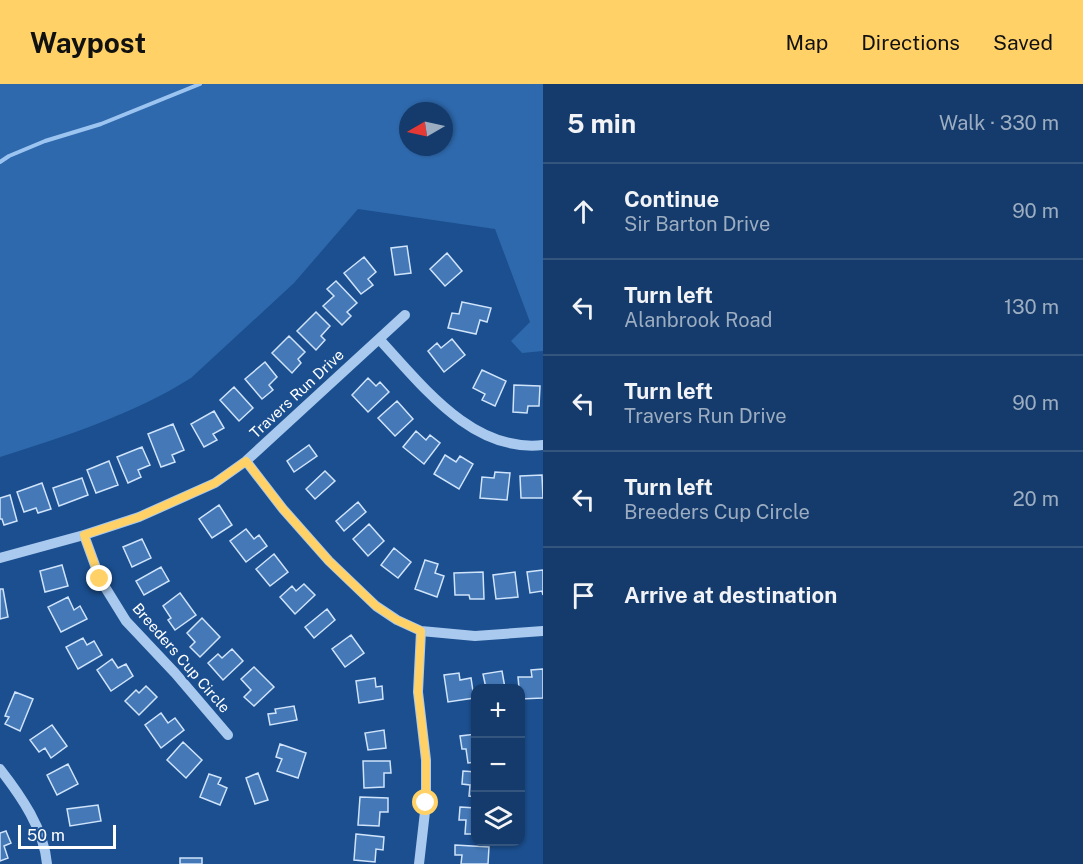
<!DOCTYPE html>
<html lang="en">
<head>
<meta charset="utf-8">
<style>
	:root { --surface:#143b6b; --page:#214673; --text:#f1f3f6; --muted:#9dadc1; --line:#33557e; --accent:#ffd166 }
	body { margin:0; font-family:"Public Sans",sans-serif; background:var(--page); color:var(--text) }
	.controls { position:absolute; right:18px; bottom:18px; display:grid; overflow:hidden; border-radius:12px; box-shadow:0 2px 4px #0004 }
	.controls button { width:54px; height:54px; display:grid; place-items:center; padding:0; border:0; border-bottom:2px solid var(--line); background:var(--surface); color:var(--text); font:30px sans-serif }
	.compass { position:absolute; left:399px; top:18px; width:54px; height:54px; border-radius:50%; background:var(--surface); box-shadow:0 2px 4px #0004; rotate:261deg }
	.scale { position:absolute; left:18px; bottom:15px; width:98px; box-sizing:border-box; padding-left:6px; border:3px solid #fff; border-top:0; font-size:16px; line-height:21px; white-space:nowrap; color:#fff; -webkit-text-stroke:4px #1b4f8f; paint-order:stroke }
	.stop { position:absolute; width:18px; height:18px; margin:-14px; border:4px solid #ffd166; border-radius:50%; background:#fff }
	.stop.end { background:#ffd166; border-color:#fff; box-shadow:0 2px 6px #0008 }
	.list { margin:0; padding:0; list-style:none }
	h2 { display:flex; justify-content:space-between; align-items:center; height:78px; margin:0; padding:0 24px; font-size:26px }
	h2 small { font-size:20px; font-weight:400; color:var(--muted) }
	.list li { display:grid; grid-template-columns:39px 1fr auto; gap:18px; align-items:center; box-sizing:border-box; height:96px; padding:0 24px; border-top:2px solid var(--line) }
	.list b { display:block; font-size:22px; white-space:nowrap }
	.list p { margin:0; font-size:20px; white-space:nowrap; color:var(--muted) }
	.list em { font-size:20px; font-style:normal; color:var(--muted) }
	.icon { flex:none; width:33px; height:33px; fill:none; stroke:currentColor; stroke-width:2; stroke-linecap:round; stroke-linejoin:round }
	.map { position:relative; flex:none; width:543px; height:780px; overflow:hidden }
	header { display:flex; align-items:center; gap:36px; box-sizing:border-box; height:84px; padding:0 30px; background:var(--accent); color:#111 }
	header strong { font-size:28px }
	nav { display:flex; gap:33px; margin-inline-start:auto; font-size:21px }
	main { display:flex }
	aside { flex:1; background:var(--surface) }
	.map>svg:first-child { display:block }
	.green { fill:#2e69ad; fill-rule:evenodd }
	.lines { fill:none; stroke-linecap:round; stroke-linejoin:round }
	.stream { stroke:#9cc4f0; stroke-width:4 }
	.building { fill:#4478b7; stroke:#cfe3fa; stroke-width:1.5 }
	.minor { stroke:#a9c9ee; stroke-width:10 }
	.route { stroke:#ffd166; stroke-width:8 }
	.labels { text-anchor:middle; stroke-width:5; stroke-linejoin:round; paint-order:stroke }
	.street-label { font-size:15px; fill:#fff; stroke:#1b4f8f }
</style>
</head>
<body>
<header>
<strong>Waypost</strong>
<nav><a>Map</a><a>Directions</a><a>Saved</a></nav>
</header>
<main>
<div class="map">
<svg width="543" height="780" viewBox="0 0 543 780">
	<rect width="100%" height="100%" fill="#1b4f8f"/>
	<path class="green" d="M0,0H543V267L522,269L511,257L530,238L495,145L358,125L294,199L191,294C134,330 64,353 0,373ZM408,27H444V63H408Z"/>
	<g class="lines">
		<path class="stream" d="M0,78L9,72L45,57L101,40L200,0"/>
	</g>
	<path class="building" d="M407,162L411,189L395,191L391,164Z
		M447,169L462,187L445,202L430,185Z
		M364,173L376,188L368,195L373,201L361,210L344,189Z
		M336,197L357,219L347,228L351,232L342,241L323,222L334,212L327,205Z
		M462,218L491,224L487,238L480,236L476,250L448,244L452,229L459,230Z
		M316,228L330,242L321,252L325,256L316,266L297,247Z
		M289,252L305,268L298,275L301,279L292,289L272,269Z
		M452,255L465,271L444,288L428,267L437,259L441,264Z
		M265,278L277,293L269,301L273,306L262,315L245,295Z
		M482,286L506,297L495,322L482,316L485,310L473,304Z
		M368,294L376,302L380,298L389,308L368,328L352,311Z
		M514,301L540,302L539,322H528L527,329L513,328Z
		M234,303L253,324L239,337L220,316Z
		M397,317L413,335L395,352L378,334Z
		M214,327L224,344L213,350L217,356L204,363L191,340Z
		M173,340L184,366L172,371L175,378L161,383L148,350Z
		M416,347L426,356L430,351L440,359L424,380L403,363Z
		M309,361L317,372L294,388L287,377Z
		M142,363L150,381L138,386L141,393L128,399L117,373Z
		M445,371L456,378L460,372L473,380L459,405L434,390Z
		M109,377L118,401L96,409L87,386Z
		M325,387L335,397L315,415L306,405Z
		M495,388L510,389L507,416L480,414L482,393L494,394Z
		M542,391L543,414H521L520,392Z
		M82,394L88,411L59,422L53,404Z
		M42,399L51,425L38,429L36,424L24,428L17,408Z
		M10,411L17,437L4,441L2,435H0V414Z
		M358,418L366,428L344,447L336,437Z
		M219,421L232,441L212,454L199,435Z
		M369,440L384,457L368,472L353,455Z
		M246,445L254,455L259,451L267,462L246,478L230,457Z
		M142,455L151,474L132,483L123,463Z
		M394,464L411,478L398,494L381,481Z
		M274,470L288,488L270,502L256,485Z
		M425,476L438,480L435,489L444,492L437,513L415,505Z
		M62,481L68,502L45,508L40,487Z
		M161,483L169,497L144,511L136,497Z
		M543,486V511L542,507L530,509L527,488Z
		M483,488L484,515H470L469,511H455L454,489Z
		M515,488L518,513L496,515L493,491Z
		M304,500L315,511L295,530L280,513L292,502L296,507Z
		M0,505H3L8,533L0,535Z
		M180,509L196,531L175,546L168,536L171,534L163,522Z
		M68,513L74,526L80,522L87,535L61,548L48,523Z
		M327,525L335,536L314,554L305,543Z
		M202,534L220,553L200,573L190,563L195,558L187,549Z
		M351,551L364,569L345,583L332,565Z
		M83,554L87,561L94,557L102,571L78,585L66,563Z
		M232,565L243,577L223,596L208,579L218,570L222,574Z
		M112,575L118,584L126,580L133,592L111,607L97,586Z
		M254,583L274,603L254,622L244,613L251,606L241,595Z
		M543,585V614L520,615L518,593H532L531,586Z
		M502,587L505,604H486L483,590Z
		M459,589L460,596L471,594L474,614L448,618L444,591Z
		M375,594L376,603L382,602L383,615L359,619L356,597Z
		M146,602L157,613L139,631L125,617L136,606L139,609Z
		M15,608L33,615L20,647L5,640L9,633L5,632Z
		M294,622L297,636L270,641L268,630L276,629L275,625Z
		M161,629L168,639L175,634L184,646L161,664L145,641Z
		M52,641L67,662L51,674L45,664L39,668L30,656Z
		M384,646L386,664L368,666L365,649Z
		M476,650V678L468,679L466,665H462L460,652Z
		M183,658L202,676L186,694L167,676Z
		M280,660L306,669L298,694L277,687L282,675L276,673Z
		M363,677H390L391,689H384V703L364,704Z
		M68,680L78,700L57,711L47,691Z
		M463,687L476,688V713L469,712L470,701L462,700Z
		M258,689L268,716L255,720L246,694Z
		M209,690L221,694L218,700L227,704L220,721L200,713Z
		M360,713L388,714V728H380L379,742L358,741Z
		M98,721L101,737L70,742L67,725Z
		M460,723L476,724V750H465L466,736H459Z
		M6,747L11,759L4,762L8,774L0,777V749Z
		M356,750L384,753L383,766L376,765L375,778L354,776Z
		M455,761L489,763L488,780H461L462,771H455Z
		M180,774H202V780H180Z"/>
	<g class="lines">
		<path class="minor" d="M379,255C422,301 472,369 543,361
			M246,377L283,425L329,477L376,522L397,536L421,547L475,552L543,547
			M84,451L100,495L126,537L175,589L228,651
			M0,474L84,451L139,433L215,399L246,377L405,231
			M0,685C21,712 44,745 47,780
			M419,780L426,719V676L418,608L421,547"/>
	</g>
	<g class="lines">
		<path class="route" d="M100,495L84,451L139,433L215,399L246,377L283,425L329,477L376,522L397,536L421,547L418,608L426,676V719"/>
	</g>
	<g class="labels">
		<g class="street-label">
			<text transform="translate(297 310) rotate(-43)" y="5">Travers Run Drive</text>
			<text transform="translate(181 574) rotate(49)" y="5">Breeders Cup Circle</text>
		</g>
	</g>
</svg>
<div class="controls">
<button>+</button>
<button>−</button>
<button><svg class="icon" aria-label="layers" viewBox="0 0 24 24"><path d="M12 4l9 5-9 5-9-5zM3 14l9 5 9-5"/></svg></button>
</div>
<svg class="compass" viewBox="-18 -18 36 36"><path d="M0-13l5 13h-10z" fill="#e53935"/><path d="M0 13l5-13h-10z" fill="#9dadc1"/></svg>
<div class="scale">50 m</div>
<div class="stop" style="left:426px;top:719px"></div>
<div class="stop end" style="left:100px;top:495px"></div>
</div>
<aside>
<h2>5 min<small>Walk · 330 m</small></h2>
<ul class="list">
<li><svg class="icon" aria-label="ahead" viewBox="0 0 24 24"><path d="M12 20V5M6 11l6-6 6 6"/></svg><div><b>Continue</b><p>Sir Barton Drive</p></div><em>90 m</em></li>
<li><svg class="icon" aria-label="left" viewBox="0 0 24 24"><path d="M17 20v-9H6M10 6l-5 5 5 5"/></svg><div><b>Turn left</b><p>Alanbrook Road</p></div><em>130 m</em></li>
<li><svg class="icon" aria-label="left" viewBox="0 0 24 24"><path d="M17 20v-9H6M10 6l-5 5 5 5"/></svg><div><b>Turn left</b><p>Travers Run Drive</p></div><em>90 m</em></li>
<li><svg class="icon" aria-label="left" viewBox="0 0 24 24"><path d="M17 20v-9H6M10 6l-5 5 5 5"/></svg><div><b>Turn left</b><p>Breeders Cup Circle</p></div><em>20 m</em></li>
<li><svg class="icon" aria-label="arrive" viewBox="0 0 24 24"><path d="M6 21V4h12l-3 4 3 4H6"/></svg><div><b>Arrive at destination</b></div></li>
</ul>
</aside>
</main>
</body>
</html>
